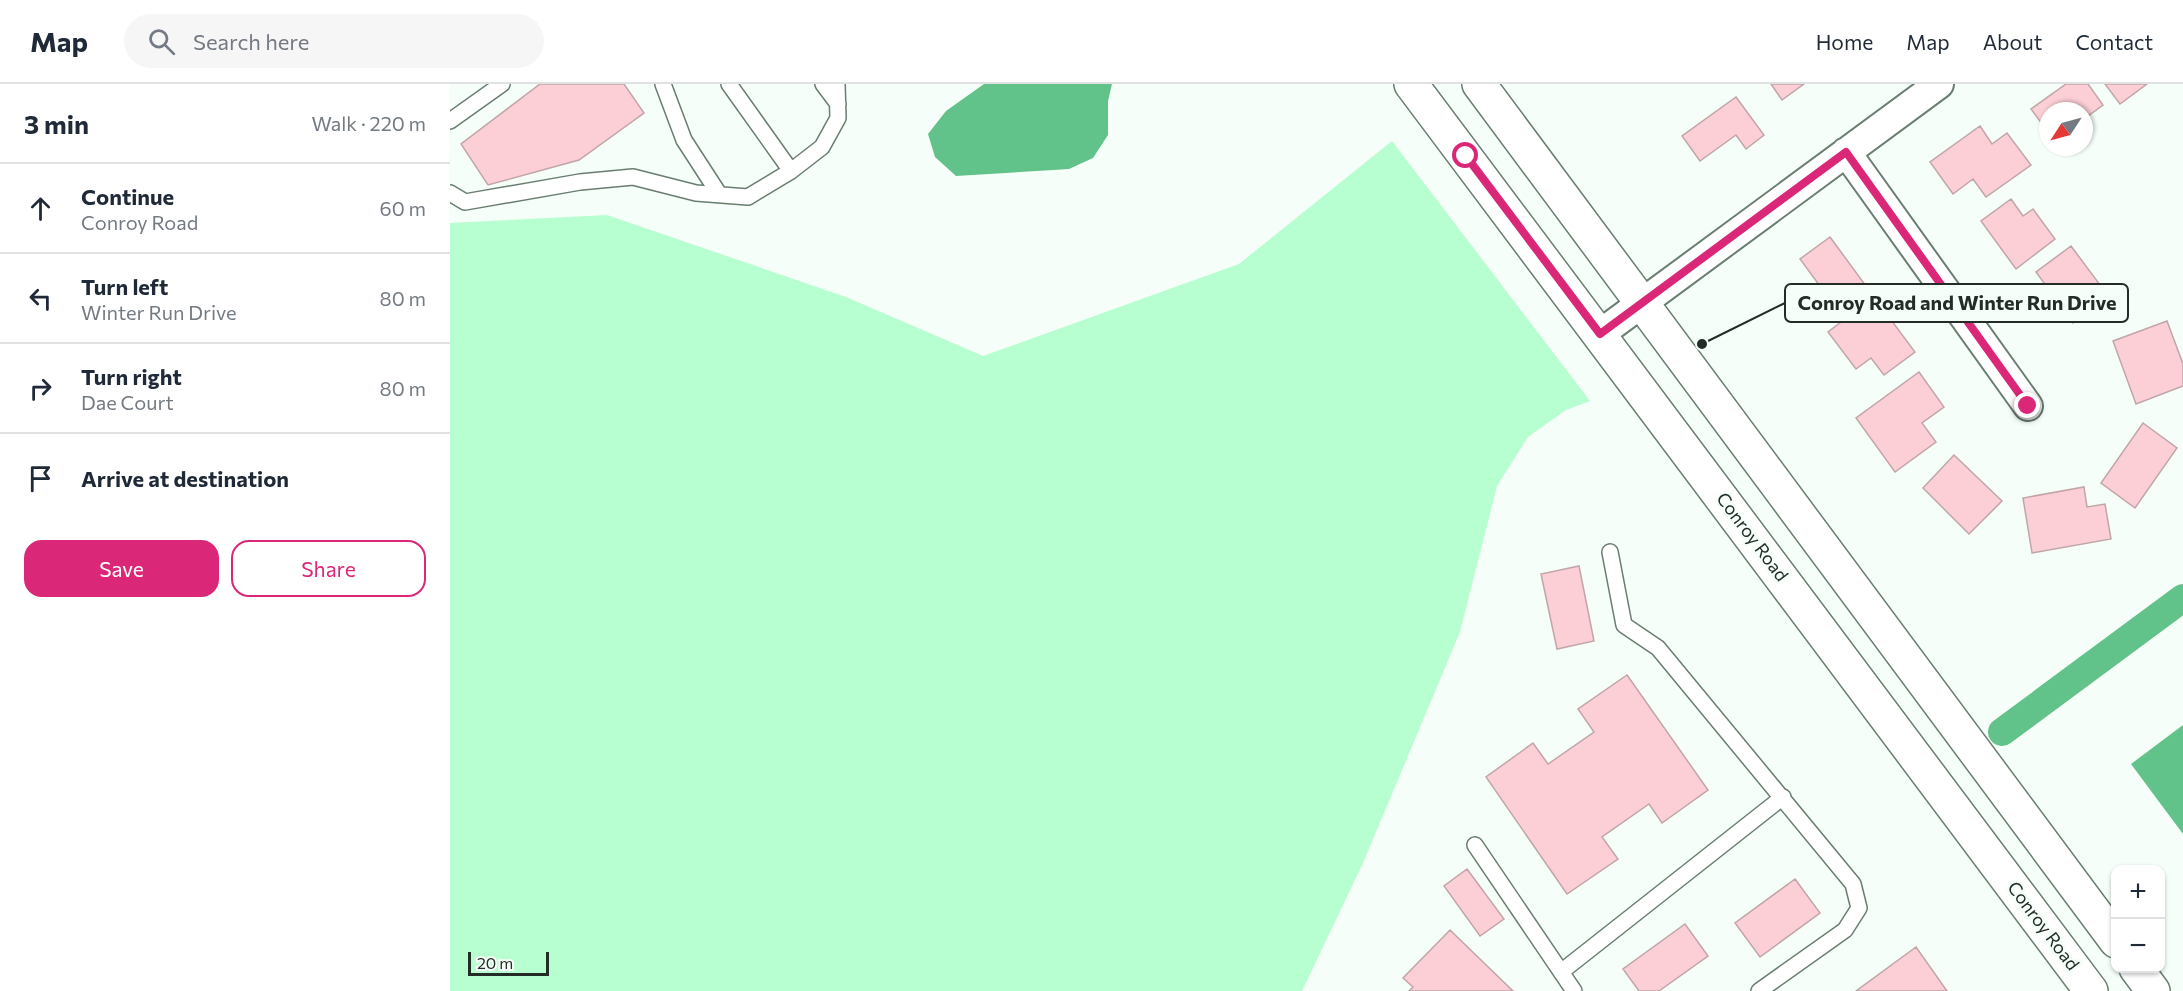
<!DOCTYPE html>
<html lang="en">
<head>
<meta charset="utf-8">
<style>
	:root { --surface:#fff; --page:#f6f6f7; --text:#1f2937; --muted:#747a83; --line:#e0e1e3; --accent:#db2777 }
	body { margin:0; font-family:Commissioner,sans-serif; background:var(--page); color:var(--text) }
	.controls { position:absolute; right:18px; bottom:18px; display:grid; overflow:hidden; border-radius:12px; box-shadow:0 2px 4px #0004 }
	.controls button { width:54px; height:54px; display:grid; place-items:center; padding:0; border:0; border-bottom:2px solid var(--line); background:var(--surface); color:var(--text); font:30px sans-serif }
	.compass { position:absolute; left:1589px; top:18px; width:54px; height:54px; border-radius:50%; background:var(--surface); box-shadow:0 2px 4px #0004; rotate:234deg }
	.scale { position:absolute; left:18px; bottom:15px; width:81px; box-sizing:border-box; padding-left:6px; border:3px solid #232c26; border-top:0; font-size:16px; line-height:21px; white-space:nowrap; color:#232c26; -webkit-text-stroke:4px #f5fef8; paint-order:stroke }
	.stop { position:absolute; width:18px; height:18px; margin:-14px; border:4px solid #db2777; border-radius:50%; background:#fff }
	.stop.end { background:#db2777; border-color:#fff; box-shadow:0 2px 6px #0008 }
	.list { margin:0; padding:0; list-style:none }
	h2 { display:flex; justify-content:space-between; align-items:center; height:78px; margin:0; padding:0 24px; font-size:26px }
	h2 small { font-size:20px; font-weight:400; color:var(--muted) }
	.list li { display:grid; grid-template-columns:39px 1fr auto; gap:18px; align-items:center; box-sizing:border-box; height:90px; padding:0 24px; border-top:2px solid var(--line) }
	.list b { display:block; font-size:22px; white-space:nowrap }
	.list p { margin:0; font-size:20px; white-space:nowrap; color:var(--muted) }
	.list em { font-size:20px; font-style:normal; color:var(--muted) }
	.actions { display:flex; gap:12px; padding:18px 24px }
	.actions a { flex:1; padding:14px 0; border:2px solid var(--accent); border-radius:18px; text-align:center; font-size:21px; color:var(--accent) }
	.actions .main { background:var(--accent); color:#fff }
	.icon { flex:none; width:33px; height:33px; fill:none; stroke:currentColor; stroke-width:2; stroke-linecap:round; stroke-linejoin:round }
	.map { position:relative; flex:none; width:1733px; height:907px; overflow:hidden }
	header { display:flex; align-items:center; gap:36px; box-sizing:border-box; height:84px; padding:0 30px; background:var(--surface); border-bottom:2px solid var(--line) }
	header strong { font-size:28px }
	nav { display:flex; gap:33px; margin-inline-start:auto; font-size:21px }
	.search { width:420px; height:54px; background:var(--page); display:flex; align-items:center; gap:15px; box-sizing:border-box; padding:0 21px; border-radius:33px; color:var(--muted); font-size:22px }
	main { display:flex }
	aside { flex:1; background:var(--surface) }
	.map>svg:first-child { display:block }
	.green { fill:#b7fed0 }
	.water { fill:#62c38a }
	.lines { fill:none; stroke-linecap:round; stroke-linejoin:round }
	.canal { stroke:#62c38a; stroke-width:28 }
	.building { fill:#fbcfd5; stroke:#c1a5a9; stroke-width:1.5 }
	.lane-casing { stroke:#697e70; stroke-width:18 }
	.street-casing { stroke:#697e70; stroke-width:32 }
	.secondary-casing { stroke:#697e70; stroke-width:36 }
	.lane { stroke:#fff; stroke-width:15 }
	.street { stroke:#fff; stroke-width:28 }
	.secondary { stroke:#fff; stroke-width:33 }
	.route { stroke:#db2777; stroke-width:8 }
	.labels { text-anchor:middle; stroke-width:6; stroke-linejoin:round; paint-order:stroke }
	.street-label { font-size:18px; fill:#232c26; stroke:#f5fef8 }
	.leader { fill:none; stroke:#232c26; stroke-width:2 }
	.callout-dot { fill:#232c26; stroke:#f5fef8; stroke-width:2 }
	.callout { fill:#f5fef8; stroke:#232c26; stroke-width:2 }
	.callout-label { font-size:20px; text-anchor:middle; font-weight:bold; fill:#232c26 }
</style>
</head>
<body>
<header>
<strong>Map</strong>
<div class="search"><svg class="icon" aria-label="search" viewBox="0 0 24 24"><circle cx="10" cy="10" r="6"/><path d="M15 15l6 6"/></svg>Search here</div>
<nav><a>Home</a><a>Map</a><a>About</a><a>Contact</a></nav>
</header>
<main>
<aside>
<h2>3 min<small>Walk · 220 m</small></h2>
<ul class="list">
<li><svg class="icon" aria-label="ahead" viewBox="0 0 24 24"><path d="M12 20V5M6 11l6-6 6 6"/></svg><div><b>Continue</b><p>Conroy Road</p></div><em>60 m</em></li>
<li><svg class="icon" aria-label="left" viewBox="0 0 24 24"><path d="M17 20v-9H6M10 6l-5 5 5 5"/></svg><div><b>Turn left</b><p>Winter Run Drive</p></div><em>80 m</em></li>
<li><svg class="icon" aria-label="right" viewBox="0 0 24 24"><path d="M7 20v-9h11M14 6l5 5-5 5"/></svg><div><b>Turn right</b><p>Dae Court</p></div><em>80 m</em></li>
<li><svg class="icon" aria-label="arrive" viewBox="0 0 24 24"><path d="M6 21V4h12l-3 4 3 4H6"/></svg><div><b>Arrive at destination</b></div></li>
</ul>
<div class="actions"><a class="main">Save</a><a>Share</a></div>
</aside>
<div class="map">
<svg width="1733" height="907" viewBox="0 0 1733 907">
	<rect width="100%" height="100%" fill="#f5fef8"/>
	<path class="green" d="M942,57L1140,317L1116,326L1078,353L1047,402L1010,548L913,779L852,907H0V139L157,131L396,213L533,272L789,180Z"/>
	<path class="water" d="M534,0H662L658,17V51L643,74L619,85L506,92L485,73L478,50L496,27Z
		M1733,641V750L1681,680Z"/>
	<g class="lines">
		<path class="canal" d="M1552,648L1733,514"/>
	</g>
	<path class="building" d="M90,0H174L194,29L129,76L38,101L11,60Z
		M1321,0H1354L1332,16Z
		M1616,0H1638L1653,21L1634,35V27H1598V48L1581,25Z
		M1655,0H1697L1670,20Z
		M1286,13L1314,51L1296,65L1286,51L1250,77L1232,52Z
		M1530,42L1542,60L1557,49L1581,81L1536,113L1523,95L1503,110L1480,78Z
		M1561,115L1573,132L1583,125L1605,155L1566,185L1531,137Z
		M1380,153L1416,202L1386,224L1350,175Z
		M1621,162L1659,213L1623,239L1586,188Z
		M1424,213L1465,268L1434,291L1421,274L1406,285L1378,248Z
		M1717,237L1733,280V302L1686,320L1663,257Z
		M1469,288L1494,323L1472,339L1486,358L1445,388L1406,334Z
		M1693,339L1727,364L1685,424L1651,399Z
		M1504,371L1552,417L1519,450L1473,404Z
		M1634,403L1637,423L1655,420L1661,455L1582,469L1573,414Z
		M1129,482L1144,557L1107,565L1091,490Z
		M1177,591L1258,706L1212,739L1199,720L1152,753L1168,775L1117,810L1036,693L1083,659L1098,680L1144,648L1128,625Z
		M1017,785L1054,835L1030,852L994,802Z
		M1345,795L1370,829L1310,873L1285,839Z
		M1235,840L1258,872L1209,907H1189L1173,885Z
		M1000,846L1063,907H959L963,903L953,894Z
		M1466,863L1497,907H1406Z"/>
	<g class="lines">
		<g class="lane-casing">
			<path id="lane" d="M213,0L234,56L269,110
				M279,0L341,87
				M373,0L388,20
				M0,37L52,0
				M0,109L15,118L130,98L183,93L246,109L298,113L341,87L372,63L388,34L387,0
				M1160,468L1174,541L1208,564L1403,800L1409,824L1395,846L1309,907
				M1025,761L1124,907
				M1111,888L1333,713"/>
		</g>
		<g class="street-casing">
			<path id="street" d="M1396,68L1578,322
				M1150,250L1489,0"/>
		</g>
		<g class="secondary-casing">
			<path id="secondary" d="M961,0L1641,907
				M1029,0L1666,857
				M1686,884L1703,907"/>
		</g>
		<use href="#lane" class="lane"/>
		<use href="#street" class="street"/>
		<use href="#secondary" class="secondary"/>
	</g>
	<g class="lines">
		<path class="route" d="M1016,72L1150,250L1396,68L1578,322"/>
	</g>
	<g class="labels">
		<g class="street-label">
			<text transform="translate(1302 453) rotate(53)" y="6">Conroy Road</text>
			<text transform="translate(1593 842) rotate(53)" y="6">Conroy Road</text>
		</g>
	</g>
	<path class="leader" d="M1252 260L1335 219"/>
	<circle class="callout-dot" cx="1252" cy="260" r="6"/>
	<rect class="callout" x="1335" y="200" width="343" height="38" rx="6"/>
	<g class="callout-label">
		<text x="1507" y="226">Conroy Road and Winter Run Drive</text>
	</g>
</svg>
<div class="controls">
<button>+</button>
<button>−</button>
</div>
<svg class="compass" viewBox="-18 -18 36 36"><path d="M0-13l5 13h-10z" fill="#e53935"/><path d="M0 13l5-13h-10z" fill="#747a83"/></svg>
<div class="scale">20 m</div>
<div class="stop" style="left:1016px;top:72px"></div>
<div class="stop end" style="left:1578px;top:322px"></div>
</div>
</main>
</body>
</html>
